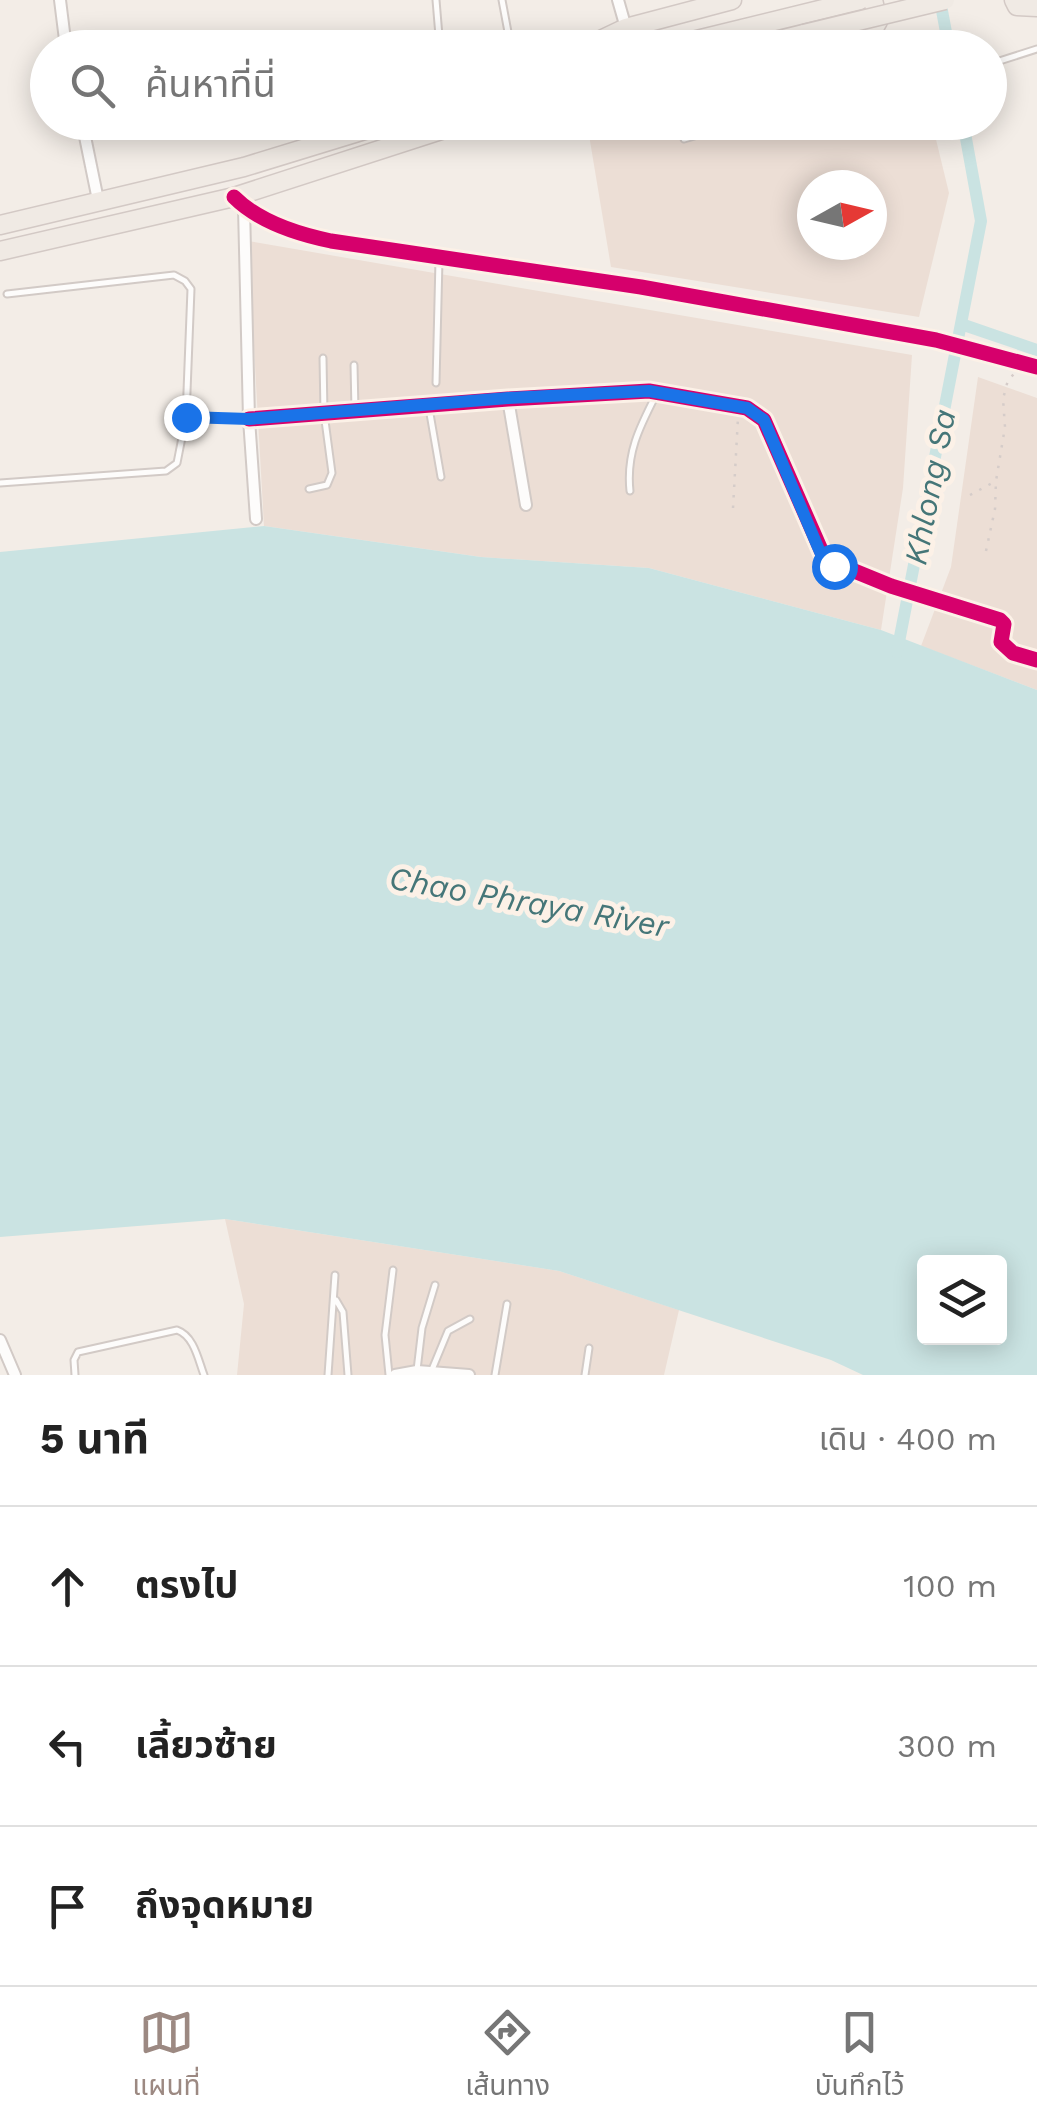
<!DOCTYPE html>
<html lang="th">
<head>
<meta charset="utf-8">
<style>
	:root { --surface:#fff; --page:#f2f2f2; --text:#222; --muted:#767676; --line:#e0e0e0; --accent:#9c8982 }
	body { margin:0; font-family:"Work Sans","Noto Sans Thai",sans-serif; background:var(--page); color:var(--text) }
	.controls { position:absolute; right:30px; bottom:30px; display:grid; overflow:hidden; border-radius:10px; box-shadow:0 5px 25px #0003 }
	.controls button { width:90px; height:90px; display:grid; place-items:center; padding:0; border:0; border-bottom:2px solid var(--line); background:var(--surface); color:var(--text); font:50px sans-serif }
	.compass { position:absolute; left:797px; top:170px; width:90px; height:90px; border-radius:50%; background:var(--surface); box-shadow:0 5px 25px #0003; rotate:82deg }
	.stop { position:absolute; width:30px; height:30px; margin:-22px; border:8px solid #1a73e8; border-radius:50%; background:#fff }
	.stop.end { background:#1a73e8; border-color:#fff; box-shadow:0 2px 10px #0008 }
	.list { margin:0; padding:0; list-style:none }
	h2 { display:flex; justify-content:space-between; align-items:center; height:130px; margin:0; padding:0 40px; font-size:42px }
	h2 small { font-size:32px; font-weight:400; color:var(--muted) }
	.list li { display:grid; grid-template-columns:65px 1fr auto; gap:30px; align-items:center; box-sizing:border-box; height:160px; padding:0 40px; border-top:2px solid var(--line) }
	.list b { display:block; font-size:38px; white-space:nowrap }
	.list em { font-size:32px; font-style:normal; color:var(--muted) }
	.icon { flex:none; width:55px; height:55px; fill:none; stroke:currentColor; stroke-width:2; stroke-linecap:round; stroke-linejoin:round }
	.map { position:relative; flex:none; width:1037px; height:1375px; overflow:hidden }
	.search { position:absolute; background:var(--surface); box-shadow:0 5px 25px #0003; left:30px; right:30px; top:30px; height:110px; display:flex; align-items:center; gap:25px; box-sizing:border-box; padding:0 35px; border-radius:55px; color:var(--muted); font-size:38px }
	.sheet { height:610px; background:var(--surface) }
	nav { display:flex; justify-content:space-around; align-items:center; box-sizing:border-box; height:140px; border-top:2px solid var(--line); background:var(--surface); font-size:28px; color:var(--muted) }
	nav a { display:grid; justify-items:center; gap:5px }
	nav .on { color:var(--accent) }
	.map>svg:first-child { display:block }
	.residential { fill:#ecded5; fill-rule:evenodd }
	.water { fill:#cae3e2; fill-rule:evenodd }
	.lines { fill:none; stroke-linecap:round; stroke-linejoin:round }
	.canal { stroke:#cae3e2; stroke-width:12 }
	.lane-casing { stroke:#d2cac6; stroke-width:9 }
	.street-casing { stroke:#d2cac6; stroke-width:14 }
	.primary-casing { stroke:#d3c9c5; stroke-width:21 }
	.path { stroke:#d5ccc9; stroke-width:2.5; stroke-dasharray:2.5 8; stroke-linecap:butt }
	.lane { stroke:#fdfcfb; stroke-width:5 }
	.street { stroke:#fdfcfb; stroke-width:10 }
	.primary { stroke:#f0eae4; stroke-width:18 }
	.primary-bridge-casing { stroke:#d3c9c5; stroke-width:21; stroke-linecap:butt }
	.primary-bridge { stroke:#f0eae4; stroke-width:18 }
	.cycleway-casing { stroke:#fcf1e7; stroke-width:21 }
	.cycleway { stroke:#d6006c; stroke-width:15 }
	.route { stroke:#1a73e8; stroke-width:12 }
	.labels { text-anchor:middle; stroke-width:10; stroke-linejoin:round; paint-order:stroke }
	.water-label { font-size:32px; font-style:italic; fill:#457678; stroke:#fcf1e7 }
</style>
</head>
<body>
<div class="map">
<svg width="1037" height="1375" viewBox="0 0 1037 1375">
	<rect width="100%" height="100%" fill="#f3ede7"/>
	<path class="residential" d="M587,123H932L949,193L919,317L611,267ZM812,185H872V245H812Z
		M248,241L912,355L903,488L881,630L649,568L481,557L264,526Z
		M978,377L1037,398V690L921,646L951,567Z
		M225,1219L559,1271L679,1310L664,1375H237L244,1304Z"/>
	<path class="water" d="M264,526L481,557L649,568L881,630L1037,690V1375H863L831,1360L559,1271L225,1219L0,1237V552ZM924,1262H1000V1338H924Z"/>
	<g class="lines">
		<path class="canal" d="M940,0L949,48
			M961,324L1037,350
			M897,652L981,221L963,122"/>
		<g class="lane-casing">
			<path id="lane" d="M436,0L440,48
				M502,0L511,48
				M990,64L1037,49
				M787,122L789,129
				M684,139L722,128L726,122
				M7,294L174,275L185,281L191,289L186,417
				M354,365L355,411
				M436,383L439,260
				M429,408L441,477
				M0,483L166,471L177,463L186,417L249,419
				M309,489L327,485L332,473L324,413L323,358
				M630,491C626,454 639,428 656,395
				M336,1300L343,1312L348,1375
				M417,1370L422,1328L435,1285
				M431,1372L448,1331L470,1319
				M75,1375L74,1360L78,1352L177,1330C194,1336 198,1359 204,1375
				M328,1375L335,1275
				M389,1375L385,1335L393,1270
				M495,1375L507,1304
				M585,1375L589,1348"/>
		</g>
		<g class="street-casing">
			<path id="street" d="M60,0L66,48
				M618,0L626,28
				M82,122L98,200
				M234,197C258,221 298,234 331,241L641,287L936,340L1037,367
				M244,207L249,419L256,519
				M508,399L526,505
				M249,419L508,399L649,391L747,408L764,420L825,559L891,586L1000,620L1004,624L1001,642L1013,653L1037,660
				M0,1340L15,1375
				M395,1375L417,1371L469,1375"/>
		</g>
		<g class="primary-casing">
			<path id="primary" d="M1014,0L1017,6L1037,7
				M584,48L626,28L732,0
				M664,48L860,0
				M747,48L804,34
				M856,48L869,37L878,21L873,0
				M0,225L244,167L391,122
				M0,251L234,197L466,122"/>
		</g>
		<path class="path" d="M970,495L994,482
			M733,508L738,418
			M986,551L995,509L996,481L1005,427L1003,399L1008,380L1016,372"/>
		<use href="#lane" class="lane"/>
		<use href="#street" class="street"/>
		<use href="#primary" class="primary"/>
		<g class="primary-bridge-casing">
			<path id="primary-bridge" d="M804,34L945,0"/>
		</g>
		<use href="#primary-bridge" class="primary-bridge"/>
		<g class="cycleway-casing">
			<path id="cycleway" d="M234,197C258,221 297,234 331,241L641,287L936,340L1037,367
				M249,419L508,399L649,391L747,408L764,420L825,559L891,586L1000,620L1004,624L1001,642L1013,653L1037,660"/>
		</g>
		<use href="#cycleway" class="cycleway"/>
	</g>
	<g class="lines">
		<path class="route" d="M186,417L249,419L508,398L649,391L747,408L764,420L820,552L834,566"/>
	</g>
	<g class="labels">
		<g class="water-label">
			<text transform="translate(930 487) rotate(-79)" y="11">Khlong Sa</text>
			<text transform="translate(529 902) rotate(10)" y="11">Chao Phraya River</text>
		</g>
	</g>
</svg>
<div class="controls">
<button><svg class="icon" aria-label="layers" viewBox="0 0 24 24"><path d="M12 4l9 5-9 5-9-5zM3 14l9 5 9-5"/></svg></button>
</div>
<svg class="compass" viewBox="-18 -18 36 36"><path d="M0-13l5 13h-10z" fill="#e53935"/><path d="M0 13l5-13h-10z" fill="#767676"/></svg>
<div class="stop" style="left:834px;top:566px"></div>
<div class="stop end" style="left:186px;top:417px"></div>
<div class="search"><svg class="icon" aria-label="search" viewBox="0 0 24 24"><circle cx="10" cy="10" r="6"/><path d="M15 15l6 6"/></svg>ค้นหาที่นี่</div>
</div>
<section class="sheet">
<h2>5 นาที<small>เดิน · 400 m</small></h2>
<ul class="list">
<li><svg class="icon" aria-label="ahead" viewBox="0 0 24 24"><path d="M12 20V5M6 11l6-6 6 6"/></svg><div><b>ตรงไป</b></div><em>100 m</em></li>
<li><svg class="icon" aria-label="left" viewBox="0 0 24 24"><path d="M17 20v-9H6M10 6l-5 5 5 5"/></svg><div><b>เลี้ยวซ้าย</b></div><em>300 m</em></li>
<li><svg class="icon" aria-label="arrive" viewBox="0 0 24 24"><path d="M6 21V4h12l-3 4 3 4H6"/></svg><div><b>ถึงจุดหมาย</b></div></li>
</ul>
</section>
<nav>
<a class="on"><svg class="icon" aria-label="map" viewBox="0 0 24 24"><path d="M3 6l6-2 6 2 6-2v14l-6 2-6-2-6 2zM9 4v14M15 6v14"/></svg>แผนที่</a>
<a><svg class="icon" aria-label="directions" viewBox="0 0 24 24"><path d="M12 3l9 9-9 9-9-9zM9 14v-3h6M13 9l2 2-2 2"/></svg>เส้นทาง</a>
<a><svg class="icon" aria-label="saved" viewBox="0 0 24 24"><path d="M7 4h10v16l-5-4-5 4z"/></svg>บันทึกไว้</a>
</nav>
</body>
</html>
